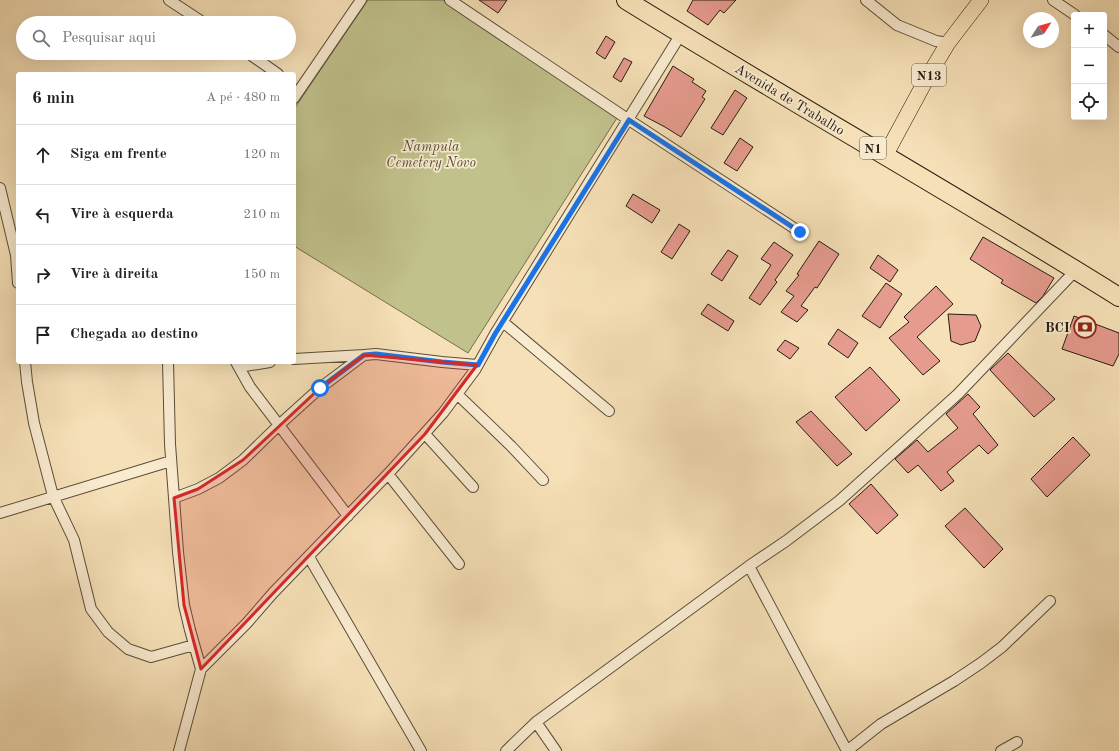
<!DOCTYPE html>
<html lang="pt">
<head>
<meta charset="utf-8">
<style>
	:root { --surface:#fff; --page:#f6f6f6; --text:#222; --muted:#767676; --line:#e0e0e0 }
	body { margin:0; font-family:"Old Standard TT",serif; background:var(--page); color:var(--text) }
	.controls { position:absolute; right:12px; top:12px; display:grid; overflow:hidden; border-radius:4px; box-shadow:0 4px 16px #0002 }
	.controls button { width:36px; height:36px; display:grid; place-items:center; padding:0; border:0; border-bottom:1px solid var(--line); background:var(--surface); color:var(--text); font:20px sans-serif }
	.compass { position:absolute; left:1023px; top:12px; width:36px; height:36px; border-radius:50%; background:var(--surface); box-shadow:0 4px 16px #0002; rotate:54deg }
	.stop { position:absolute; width:12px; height:12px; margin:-9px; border:3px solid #1a73e8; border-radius:50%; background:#fff }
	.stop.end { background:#1a73e8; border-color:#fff; box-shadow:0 1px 4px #0008 }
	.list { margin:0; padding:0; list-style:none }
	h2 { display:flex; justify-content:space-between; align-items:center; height:52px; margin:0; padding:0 16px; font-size:17px }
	h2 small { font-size:13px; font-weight:400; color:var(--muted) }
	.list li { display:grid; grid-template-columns:26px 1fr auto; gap:12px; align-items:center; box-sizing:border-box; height:60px; padding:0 16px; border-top:1px solid var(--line) }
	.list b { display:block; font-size:15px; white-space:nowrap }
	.list em { font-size:13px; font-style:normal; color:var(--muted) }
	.icon { flex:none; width:22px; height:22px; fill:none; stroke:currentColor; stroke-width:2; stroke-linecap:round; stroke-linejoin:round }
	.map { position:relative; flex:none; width:1119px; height:751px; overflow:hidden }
	.search { position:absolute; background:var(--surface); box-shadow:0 4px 16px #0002; left:16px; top:16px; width:280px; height:44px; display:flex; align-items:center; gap:10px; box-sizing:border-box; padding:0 14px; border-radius:22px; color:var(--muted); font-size:15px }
	.panel { position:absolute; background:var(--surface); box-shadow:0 4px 16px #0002; left:16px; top:72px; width:280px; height:292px; border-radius:4px }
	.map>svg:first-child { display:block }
	.green { fill:#c1c18b; stroke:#746f4e }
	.building { fill:#e69b8f; stroke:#261d11 }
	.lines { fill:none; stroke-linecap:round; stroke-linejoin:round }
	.street-casing { stroke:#5a4e3a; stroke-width:12 }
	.primary-casing { stroke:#261d11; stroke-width:16 }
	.highway-casing { stroke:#261d11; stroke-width:20 }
	.street { stroke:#f9ebd0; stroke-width:10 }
	.primary { stroke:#f6e0b7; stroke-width:15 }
	.highway { stroke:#f6e0b7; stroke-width:18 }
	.route { stroke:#1a73e8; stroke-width:5 }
	.marked { fill:#d62828; fill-opacity:0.2; stroke:#d62828; stroke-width:3; stroke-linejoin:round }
	.labels { text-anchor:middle; stroke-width:3.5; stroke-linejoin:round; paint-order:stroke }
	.shield { fill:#f9ebd0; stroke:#655b4a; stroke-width:1 }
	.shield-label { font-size:13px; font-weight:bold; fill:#261d11 }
	.street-label { font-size:14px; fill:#261d11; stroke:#f9ebd0 }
	.park-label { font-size:14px; font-style:italic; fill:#544e36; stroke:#f9ebd0 }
	.poi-label { font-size:14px; font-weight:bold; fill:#261d11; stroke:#f9ebd0; text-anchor:end }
</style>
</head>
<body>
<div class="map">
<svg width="1119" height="751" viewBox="0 0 1119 751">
	<rect width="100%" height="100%" fill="#f6e0b7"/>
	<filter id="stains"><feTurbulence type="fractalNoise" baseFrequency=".005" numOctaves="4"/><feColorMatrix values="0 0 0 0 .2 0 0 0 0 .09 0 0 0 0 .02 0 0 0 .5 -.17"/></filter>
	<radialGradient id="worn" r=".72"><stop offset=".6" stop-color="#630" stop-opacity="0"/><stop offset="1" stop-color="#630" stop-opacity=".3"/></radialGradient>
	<path class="green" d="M368,0H443L622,110L468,353L294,246V109Z"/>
	<path class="building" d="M479,0H507L498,13Z
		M693,0H736L724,13L720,10L708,25L687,11Z
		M606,36L615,42L605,59L596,53Z
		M624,58L632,62L621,82L613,77Z
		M673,66L694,79L692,82L706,91L702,97L705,99L681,137L665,127L644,116Z
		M735,90L747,98L723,135L711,128Z
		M740,138L753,147L737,171L724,163Z
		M633,194L660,210L652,223L626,206Z
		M679,224L690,231L672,259L661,252Z
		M983,237L1054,278L1043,296L1036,303L1001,283L1003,280L970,259Z
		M819,241L839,254L817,288L815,287L801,306L808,310L797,322L781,312L794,296L786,291L799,275L797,274Z
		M774,242L793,255L775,280L777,282L760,305L749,298L771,265L761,259Z
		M728,250L738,256L722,281L711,274Z
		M878,255L898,270L890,282L870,268Z
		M886,283L902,294L880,328L862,316Z
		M936,286L953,304L917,337L940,361L923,375L889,338L909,322L904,317Z
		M708,304L734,321L728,331L701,314Z
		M948,314L976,315L981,326L975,341L961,345L951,341Z
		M1074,316L1119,333V354L1113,366L1062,349Z
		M838,329L858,343L848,358L828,344Z
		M785,340L799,348L790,359L777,350Z
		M1008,353L1055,399L1034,417L990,370Z
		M870,367L900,400L866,431L835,397Z
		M968,394L980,407L973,414L998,445L988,454L979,445L947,472L954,481L941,491L918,465L908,473L895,459L917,440L928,452L958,428L946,414Z
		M811,411L852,454L837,466L796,422Z
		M1073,437L1090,455L1047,497L1031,479Z
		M871,484L898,515L877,534L849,504Z
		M965,508L1003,549L984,568L945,526Z"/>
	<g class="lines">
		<g class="street-casing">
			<path id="street" d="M169,0L204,23
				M450,0L629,120L800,232
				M866,0L897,25L936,41L948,43
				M1053,0L1075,15
				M1104,35L1119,47
				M248,53L278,74
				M294,98L361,0
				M0,188L16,255L18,283
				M503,322L609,411
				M294,359L364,355
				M25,362L27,382L34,423L53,496L74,540L91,609L108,632L128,649L151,657L194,645
				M168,362L170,444L178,552L184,605L190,630L201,669
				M236,362L250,387L348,516
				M239,367L270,362
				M457,394L511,446L543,480
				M425,434L473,487
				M388,474L459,564
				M174,498L198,489L219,478L243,460L279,425L320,388L364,355L376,354L442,362L477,365
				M0,513L171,461
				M309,557L421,751
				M749,566L847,751
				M536,722L556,751
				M179,751L201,669L247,623L273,593L388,474L443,413L475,370L495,334L681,34
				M506,751L536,722L749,566L786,541L839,501L958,394L1076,270
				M847,751L881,724L954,681L981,663L1002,647L1050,601
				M1001,751L1017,742"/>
		</g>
		<g class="primary-casing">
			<path id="primary" d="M885,156L927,78L948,43L981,0"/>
		</g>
		<g class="highway-casing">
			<path id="highway" d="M626,0C789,101 956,195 1119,297"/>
		</g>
		<use href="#street" class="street"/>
		<use href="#primary" class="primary"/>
		<use href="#highway" class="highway"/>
	</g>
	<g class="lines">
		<path class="route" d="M320,388L364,355L376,354L442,362L478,365L495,334L629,120L800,232"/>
	</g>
	<path class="marked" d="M364,355L477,365L425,434L201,669L184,605L174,498L198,489L243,460L320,388Z"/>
	<defs>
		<g id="bank-ring" transform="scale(1.15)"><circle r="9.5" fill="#f9ebd0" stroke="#8f2418" stroke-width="1.5"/><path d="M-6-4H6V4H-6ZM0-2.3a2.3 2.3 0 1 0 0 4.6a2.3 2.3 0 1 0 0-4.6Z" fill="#8f2418"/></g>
	</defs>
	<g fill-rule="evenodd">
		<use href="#bank-ring" x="1085" y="327"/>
	</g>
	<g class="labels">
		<g class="shield">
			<rect x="912" y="64" width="34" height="22" rx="3"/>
			<rect x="860" y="137" width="26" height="22" rx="3"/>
		</g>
		<g class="shield-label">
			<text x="929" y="80">N13</text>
			<text x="873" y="153">N1</text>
		</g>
		<g class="street-label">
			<text transform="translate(790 99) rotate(31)" y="5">Avenida de Trabalho</text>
		</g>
		<g class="park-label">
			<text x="431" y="151">Nampula<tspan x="431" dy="16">Cemetery Novo</tspan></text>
		</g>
		<g class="poi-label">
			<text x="1070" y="332">BCI</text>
		</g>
	</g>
	<rect width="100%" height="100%" filter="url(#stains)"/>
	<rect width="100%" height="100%" fill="url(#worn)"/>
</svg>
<div class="controls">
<button>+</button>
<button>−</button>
<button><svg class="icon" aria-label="locate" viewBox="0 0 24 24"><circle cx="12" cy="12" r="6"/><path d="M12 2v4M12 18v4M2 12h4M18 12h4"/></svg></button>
</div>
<svg class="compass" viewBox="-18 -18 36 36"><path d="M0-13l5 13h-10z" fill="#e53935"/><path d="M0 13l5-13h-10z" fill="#767676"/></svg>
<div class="stop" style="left:320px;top:388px"></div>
<div class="stop end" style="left:800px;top:232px"></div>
<div class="search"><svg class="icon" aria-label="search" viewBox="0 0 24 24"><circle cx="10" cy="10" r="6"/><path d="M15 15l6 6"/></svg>Pesquisar aqui</div>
<section class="panel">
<h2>6 min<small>A pé · 480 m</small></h2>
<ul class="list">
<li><svg class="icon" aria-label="ahead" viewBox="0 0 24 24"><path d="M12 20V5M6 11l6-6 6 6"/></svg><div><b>Siga em frente</b></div><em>120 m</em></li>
<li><svg class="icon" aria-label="left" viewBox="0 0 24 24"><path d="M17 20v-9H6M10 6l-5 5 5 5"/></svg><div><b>Vire à esquerda</b></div><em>210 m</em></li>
<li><svg class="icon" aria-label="right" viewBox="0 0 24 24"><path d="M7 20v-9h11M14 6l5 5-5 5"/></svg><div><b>Vire à direita</b></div><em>150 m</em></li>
<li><svg class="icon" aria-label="arrive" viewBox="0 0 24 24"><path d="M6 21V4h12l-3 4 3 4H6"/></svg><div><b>Chegada ao destino</b></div></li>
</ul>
</section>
</div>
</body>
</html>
